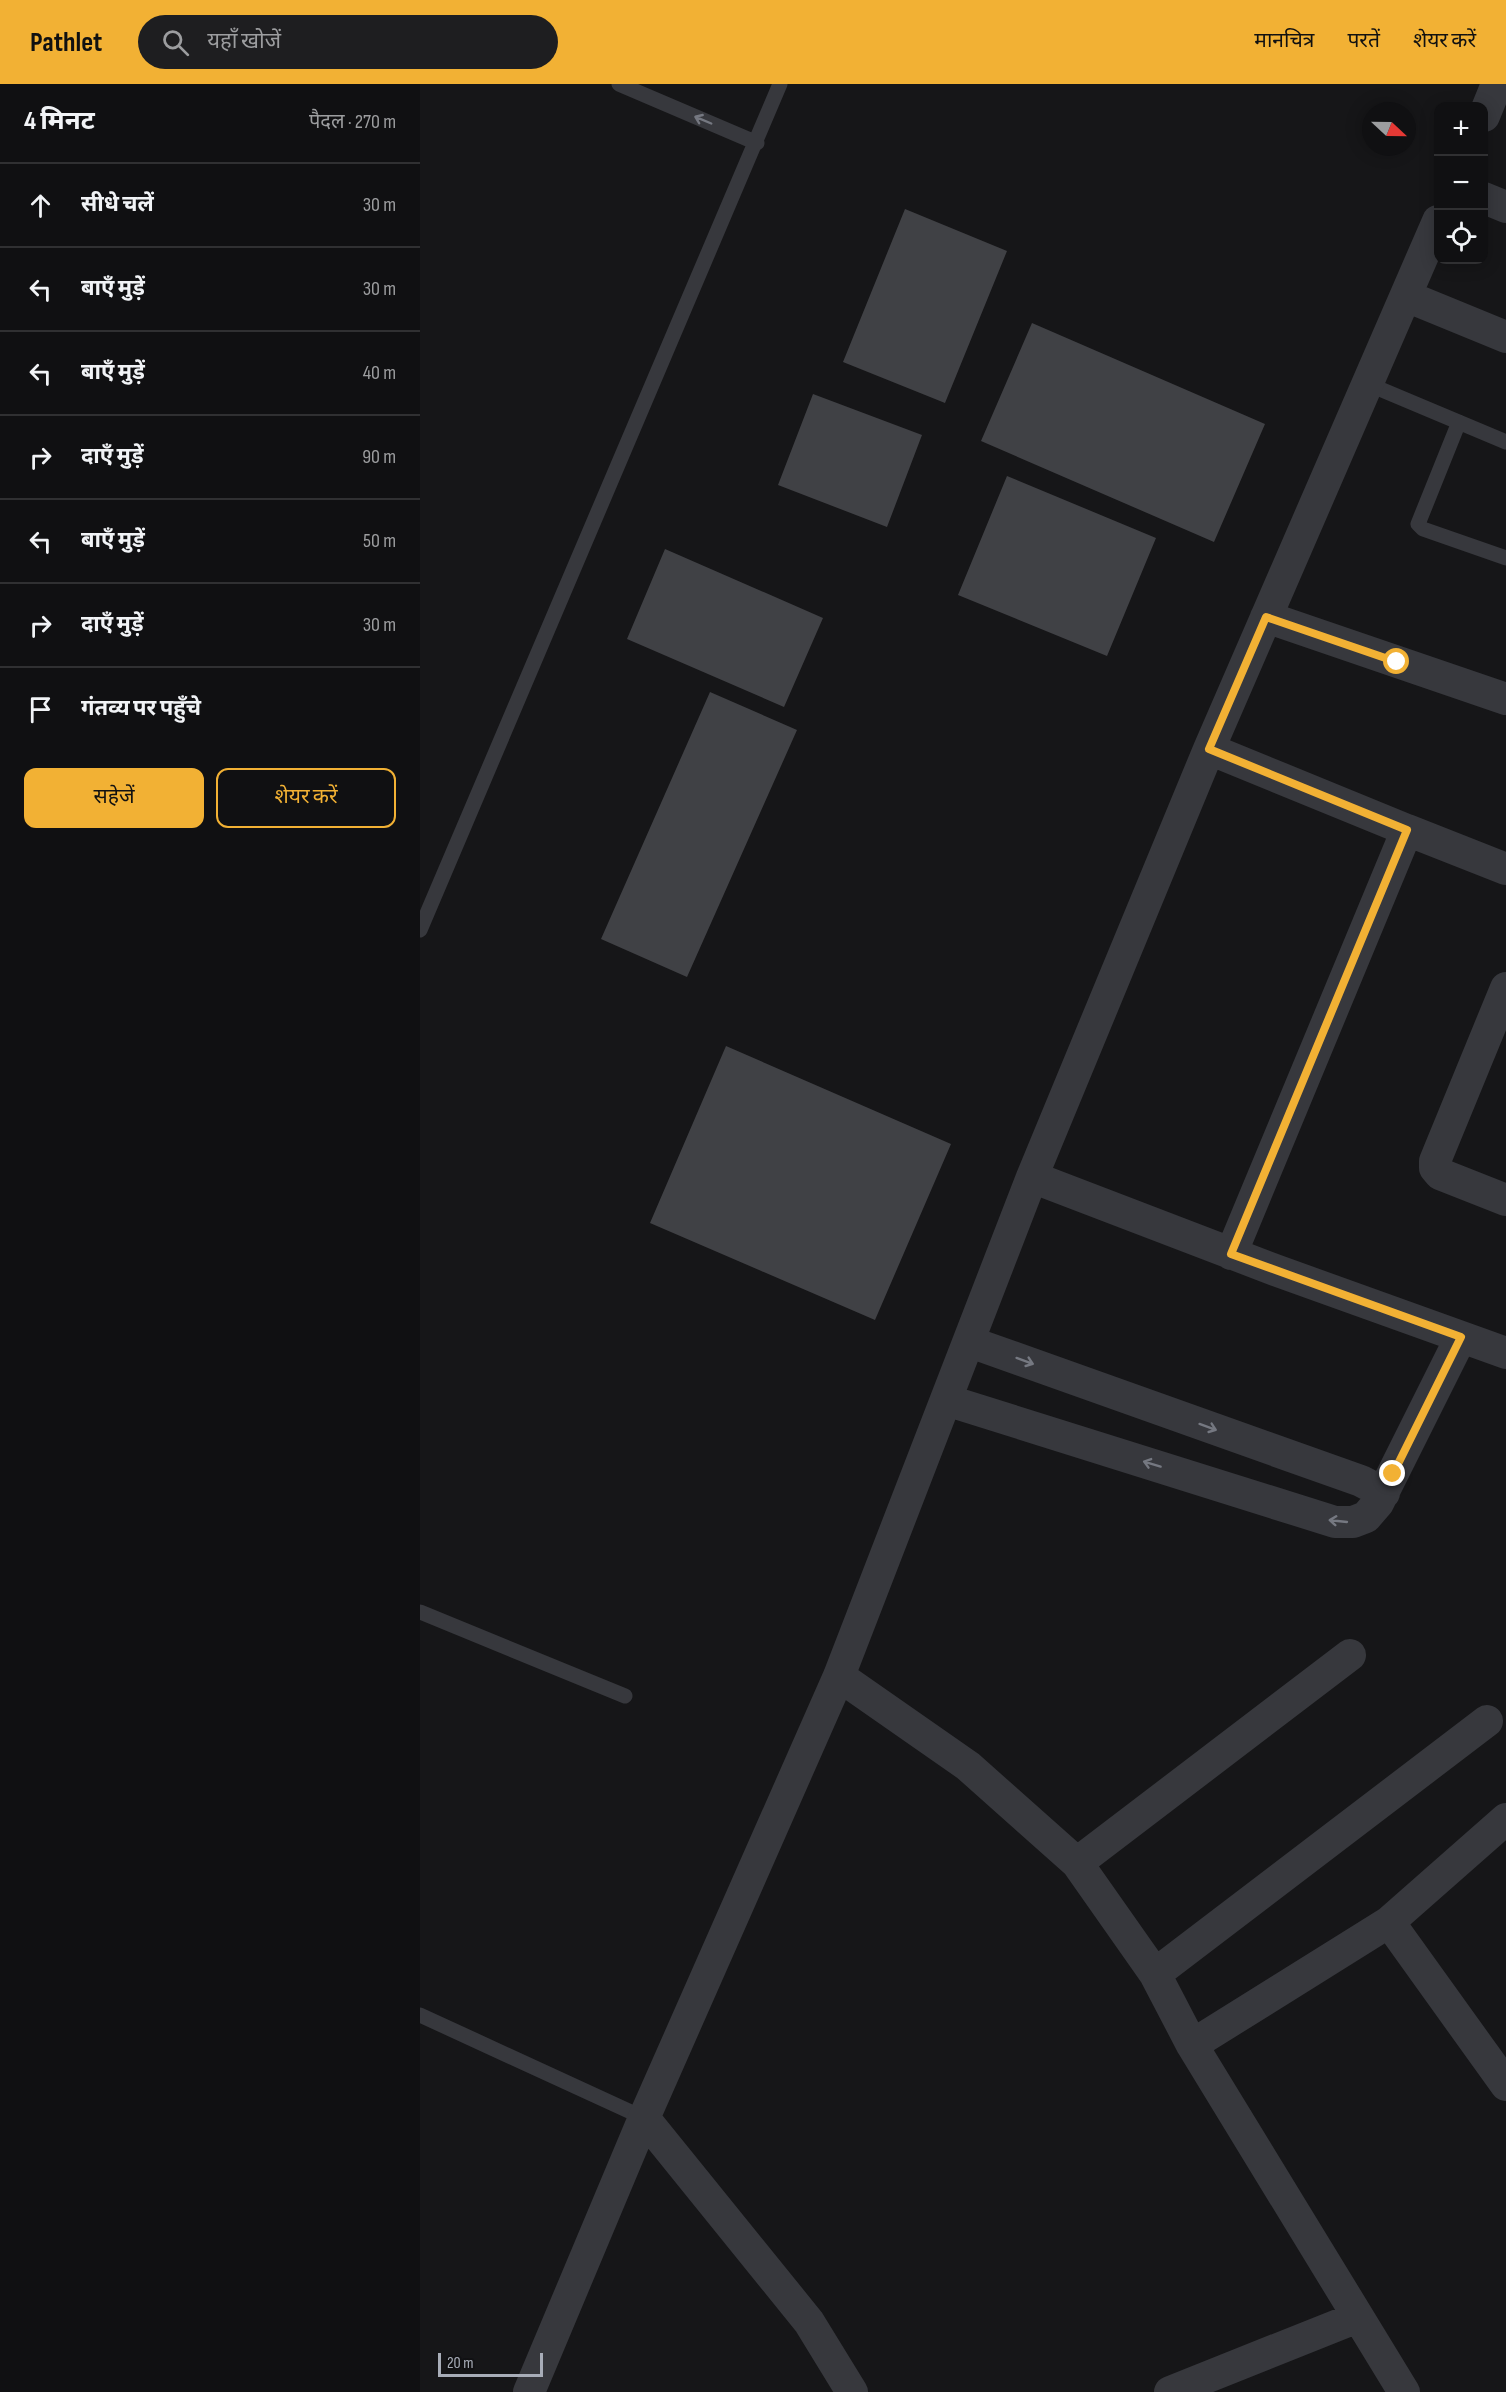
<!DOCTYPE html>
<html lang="hi">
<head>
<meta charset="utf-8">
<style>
	:root { --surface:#101012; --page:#1e1e20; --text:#f1f3f6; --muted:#9c9d9f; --line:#303032; --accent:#f2b134 }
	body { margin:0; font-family:"Sofia Sans Condensed","Noto Sans Devanagari",sans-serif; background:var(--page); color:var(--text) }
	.controls { position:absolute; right:18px; top:18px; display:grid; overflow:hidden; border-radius:12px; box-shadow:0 3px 15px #0003 }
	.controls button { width:54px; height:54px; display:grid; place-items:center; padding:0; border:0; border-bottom:2px solid var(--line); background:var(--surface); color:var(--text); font:30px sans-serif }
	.compass { position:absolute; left:942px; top:18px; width:54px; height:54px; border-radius:50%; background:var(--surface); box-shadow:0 3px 15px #0003; rotate:112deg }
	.scale { position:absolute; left:18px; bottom:15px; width:105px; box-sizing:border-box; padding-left:6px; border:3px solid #a8adb8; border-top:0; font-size:16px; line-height:21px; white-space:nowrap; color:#a8adb8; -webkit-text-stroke:4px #111113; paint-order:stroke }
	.stop { position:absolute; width:18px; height:18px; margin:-14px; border:4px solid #f2b134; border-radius:50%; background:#fff }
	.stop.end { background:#f2b134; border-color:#fff; box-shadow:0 2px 6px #0008 }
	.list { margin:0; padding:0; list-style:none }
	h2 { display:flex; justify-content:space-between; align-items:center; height:78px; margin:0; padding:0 24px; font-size:26px }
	h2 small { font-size:20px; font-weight:400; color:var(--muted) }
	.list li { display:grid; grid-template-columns:39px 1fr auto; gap:18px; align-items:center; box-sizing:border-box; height:84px; padding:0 24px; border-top:2px solid var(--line) }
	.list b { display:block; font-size:22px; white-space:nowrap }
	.list em { font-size:20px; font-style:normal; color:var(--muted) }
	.actions { display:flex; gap:12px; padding:18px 24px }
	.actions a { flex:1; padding:14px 0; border:2px solid var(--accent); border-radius:12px; text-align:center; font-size:21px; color:var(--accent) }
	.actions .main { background:var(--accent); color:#111 }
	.icon { flex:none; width:33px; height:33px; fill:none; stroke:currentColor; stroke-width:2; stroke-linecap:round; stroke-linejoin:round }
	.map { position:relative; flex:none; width:1086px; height:2308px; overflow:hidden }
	header { display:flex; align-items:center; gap:36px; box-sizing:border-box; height:84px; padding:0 30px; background:var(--accent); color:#111 }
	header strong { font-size:28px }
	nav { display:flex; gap:33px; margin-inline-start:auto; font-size:21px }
	.search { width:420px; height:54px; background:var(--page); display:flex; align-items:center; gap:15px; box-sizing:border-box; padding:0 21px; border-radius:33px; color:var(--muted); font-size:22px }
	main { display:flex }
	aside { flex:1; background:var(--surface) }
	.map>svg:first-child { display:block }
	.building { fill:#404145 }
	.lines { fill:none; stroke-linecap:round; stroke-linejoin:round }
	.service { stroke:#37383d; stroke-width:15 }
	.minor { stroke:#37383d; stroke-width:32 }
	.oneway { stroke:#757881 }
	.route { stroke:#f2b134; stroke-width:8 }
</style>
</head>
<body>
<header>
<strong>Pathlet</strong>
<div class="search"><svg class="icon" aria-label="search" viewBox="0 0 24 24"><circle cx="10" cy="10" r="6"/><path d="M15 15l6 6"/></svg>यहाँ खोजें</div>
<nav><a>मानचित्र</a><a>परतें</a><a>शेयर करें</a></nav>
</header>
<main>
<aside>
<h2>4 मिनट<small>पैदल · 270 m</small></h2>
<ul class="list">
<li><svg class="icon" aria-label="ahead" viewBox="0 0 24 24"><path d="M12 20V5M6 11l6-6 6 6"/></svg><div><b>सीधे चलें</b></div><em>30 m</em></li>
<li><svg class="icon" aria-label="left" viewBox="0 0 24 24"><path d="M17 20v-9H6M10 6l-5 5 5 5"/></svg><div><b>बाएँ मुड़ें</b></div><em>30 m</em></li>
<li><svg class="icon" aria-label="left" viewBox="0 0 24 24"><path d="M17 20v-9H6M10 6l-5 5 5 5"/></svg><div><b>बाएँ मुड़ें</b></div><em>40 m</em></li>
<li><svg class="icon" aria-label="right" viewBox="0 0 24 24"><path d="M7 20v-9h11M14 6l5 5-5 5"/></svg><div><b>दाएँ मुड़ें</b></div><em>90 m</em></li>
<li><svg class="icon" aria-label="left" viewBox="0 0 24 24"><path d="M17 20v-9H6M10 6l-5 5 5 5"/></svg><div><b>बाएँ मुड़ें</b></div><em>50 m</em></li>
<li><svg class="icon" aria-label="right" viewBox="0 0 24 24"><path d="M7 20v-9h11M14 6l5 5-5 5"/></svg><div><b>दाएँ मुड़ें</b></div><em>30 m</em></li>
<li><svg class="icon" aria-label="arrive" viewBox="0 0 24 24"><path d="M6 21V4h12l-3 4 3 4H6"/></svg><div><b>गंतव्य पर पहुँचे</b></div></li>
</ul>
<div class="actions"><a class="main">सहेजें</a><a>शेयर करें</a></div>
</aside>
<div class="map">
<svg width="1086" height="2308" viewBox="0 0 1086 2308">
	<rect width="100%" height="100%" fill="#161618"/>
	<path class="building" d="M485,125L587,167L525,319L423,278Z
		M612,239L845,340L794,458L561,357Z
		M393,310L502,351L467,443L358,401Z
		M587,392L736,454L687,572L538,511Z
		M245,465L403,534L364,623L207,555Z
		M290,608L377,646L267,893L181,855Z
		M306,962L531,1060L455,1236L230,1139Z"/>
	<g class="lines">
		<path class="service" d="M199,0L337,59
			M948,300L1086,358
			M1039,338L998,440L1003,445L1086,474
			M0,846L360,0
			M0,1528L205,1612
			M0,1931L224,2034"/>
		<path class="minor" d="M1064,32L1077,0
			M1064,114L1086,123
			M986,212L1086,253
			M846,533L1086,615
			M789,665L987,746L811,1170
			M987,746L1086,785
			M1086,904L1015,1077V1084L1020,1090L1086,1116
			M612,1093L855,1186L1086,1269
			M550,1258L941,1397L964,1409
			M526,1316L915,1438H933L946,1433L958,1419L1041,1253
			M419,1592L548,1682L657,1779L735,1890L772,1961L984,2308
			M657,1779L930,1571
			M969,1838L1086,2001
			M735,1890L1067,1637
			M772,1961L969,1838L1086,1735
			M224,2034L389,2238L432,2308
			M109,2308L224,2034L419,1592L612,1093L789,665L1018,137
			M750,2308L938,2233"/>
	</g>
	<defs><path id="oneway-shaft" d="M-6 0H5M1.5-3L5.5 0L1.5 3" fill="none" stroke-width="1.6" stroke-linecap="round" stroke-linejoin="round" transform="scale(1.5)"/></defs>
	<g class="oneway">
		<use href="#oneway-shaft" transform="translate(283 36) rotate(-157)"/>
		<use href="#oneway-shaft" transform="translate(605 1277) rotate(20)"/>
		<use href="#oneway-shaft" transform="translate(788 1343) rotate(20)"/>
		<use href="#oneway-shaft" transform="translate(732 1380) rotate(-163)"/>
		<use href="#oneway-shaft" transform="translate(918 1437) rotate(-174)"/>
	</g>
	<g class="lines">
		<path class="route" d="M973,1390L1041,1253L811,1170L987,746L789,665L846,533L977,578"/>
	</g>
</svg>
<div class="controls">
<button>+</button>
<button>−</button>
<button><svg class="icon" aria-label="locate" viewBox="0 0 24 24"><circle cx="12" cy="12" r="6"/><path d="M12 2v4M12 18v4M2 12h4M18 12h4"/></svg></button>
</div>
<svg class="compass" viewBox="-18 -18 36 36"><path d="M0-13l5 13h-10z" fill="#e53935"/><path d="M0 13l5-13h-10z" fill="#9c9d9f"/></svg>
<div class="scale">20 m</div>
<div class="stop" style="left:977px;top:578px"></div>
<div class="stop end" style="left:973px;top:1390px"></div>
</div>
</main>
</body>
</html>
